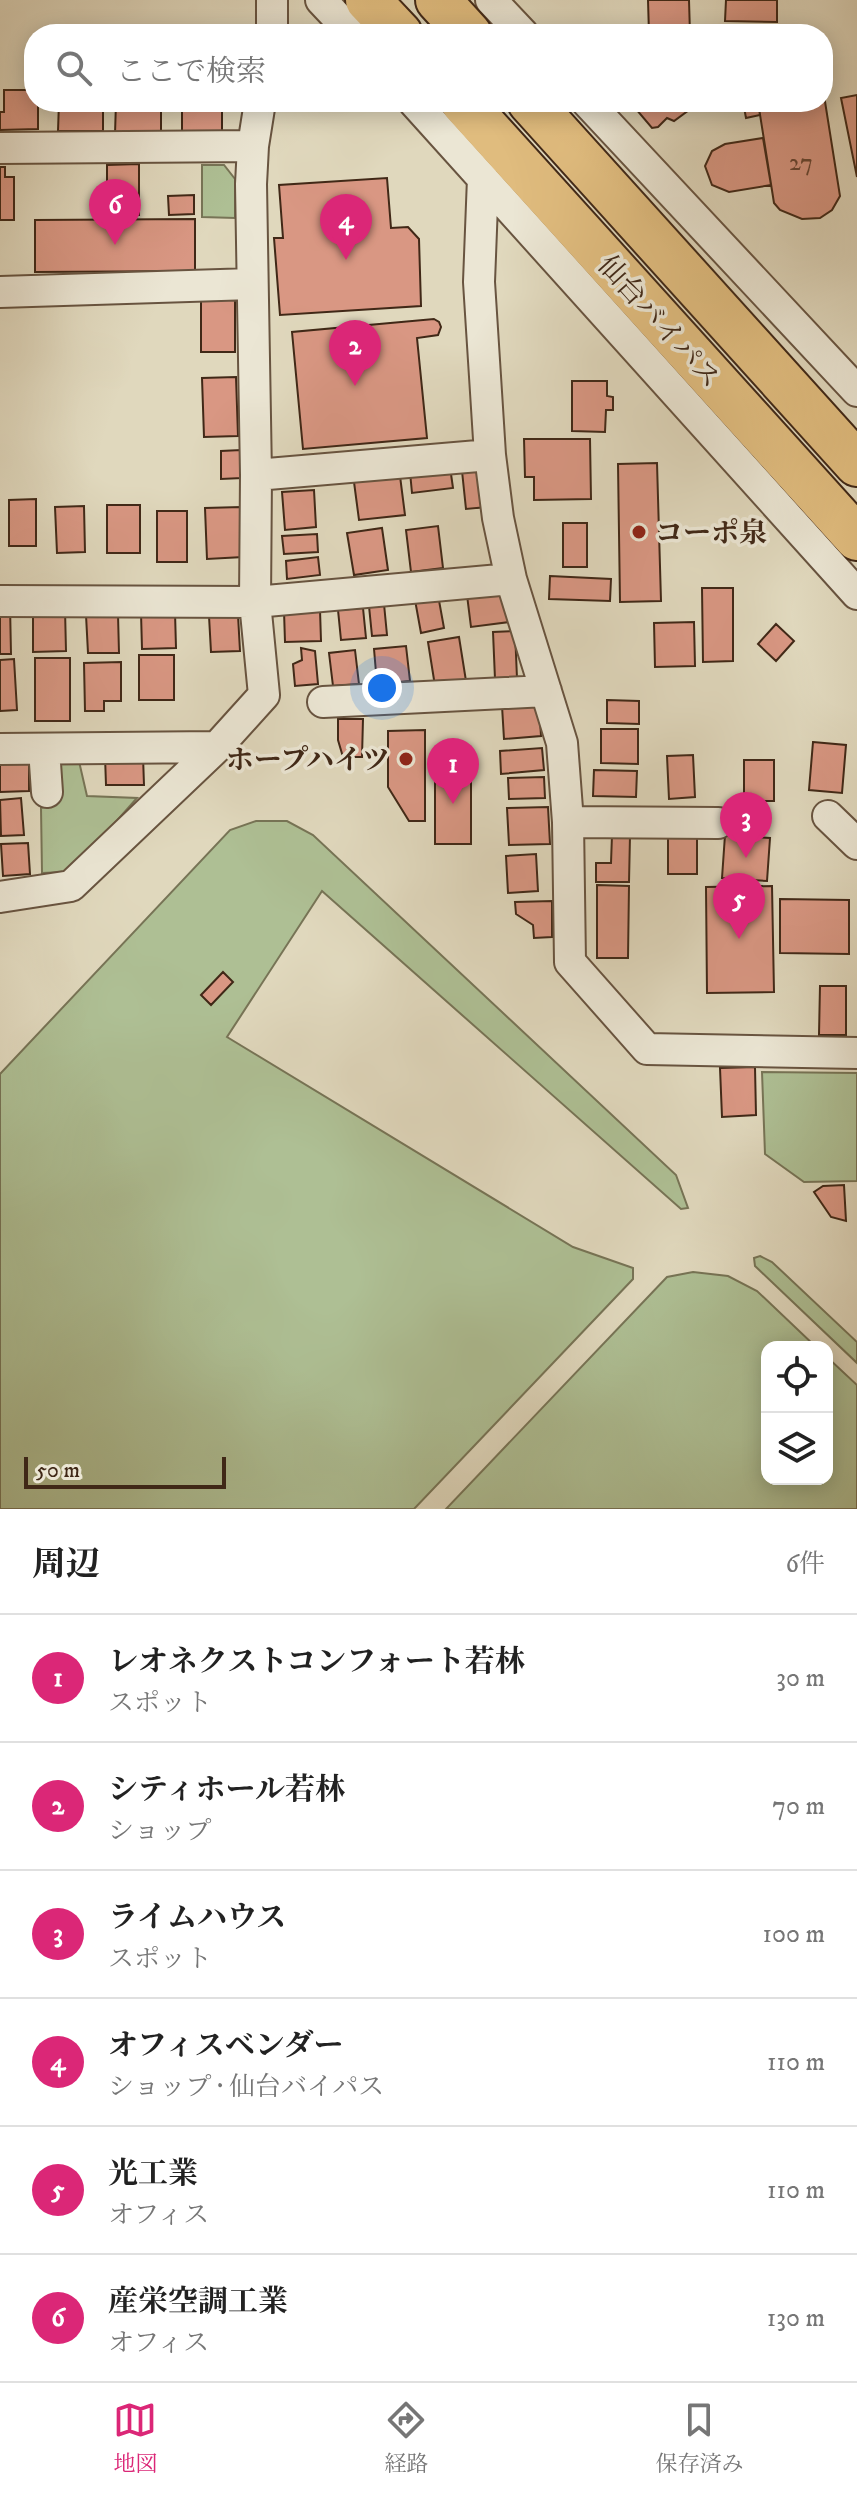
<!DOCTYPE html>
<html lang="ja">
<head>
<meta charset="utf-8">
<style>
	:root { --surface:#fff; --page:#f2f2f2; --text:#222; --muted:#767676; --line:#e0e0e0; --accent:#db2777 }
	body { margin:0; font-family:"IM FELL DW Pica","Noto Serif JP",serif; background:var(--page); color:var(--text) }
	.controls { position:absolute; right:24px; bottom:24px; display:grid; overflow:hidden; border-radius:16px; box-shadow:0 4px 20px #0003 }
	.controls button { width:72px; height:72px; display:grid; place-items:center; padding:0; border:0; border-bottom:2px solid var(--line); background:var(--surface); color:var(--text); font:40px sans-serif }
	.scale { position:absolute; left:24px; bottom:20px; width:202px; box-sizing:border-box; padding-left:8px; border:4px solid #402817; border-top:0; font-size:22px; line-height:28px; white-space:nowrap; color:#402817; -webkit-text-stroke:6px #ebe6d4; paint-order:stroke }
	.you { position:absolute; left:382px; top:688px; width:28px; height:28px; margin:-20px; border:6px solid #fff; border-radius:50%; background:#1a73e8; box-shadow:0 0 0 12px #1a73e833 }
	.badge { display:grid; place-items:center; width:52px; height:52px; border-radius:50%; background:var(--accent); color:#fff; font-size:26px; font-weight:700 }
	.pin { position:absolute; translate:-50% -66px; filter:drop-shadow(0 2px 4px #0008) }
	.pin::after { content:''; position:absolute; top:42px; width:28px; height:24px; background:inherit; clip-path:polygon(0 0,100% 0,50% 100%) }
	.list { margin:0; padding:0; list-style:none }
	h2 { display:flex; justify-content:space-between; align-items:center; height:104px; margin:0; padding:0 32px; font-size:34px }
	h2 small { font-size:26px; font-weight:400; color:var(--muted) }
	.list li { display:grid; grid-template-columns:52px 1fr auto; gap:24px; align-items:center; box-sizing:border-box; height:128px; padding:0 32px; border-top:2px solid var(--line) }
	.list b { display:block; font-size:30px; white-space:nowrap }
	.list p { margin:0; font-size:26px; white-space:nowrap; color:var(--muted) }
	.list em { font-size:26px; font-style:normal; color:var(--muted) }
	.icon { flex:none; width:44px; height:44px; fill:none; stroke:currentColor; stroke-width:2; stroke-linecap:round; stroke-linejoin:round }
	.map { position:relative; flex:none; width:857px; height:1509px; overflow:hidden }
	.search { position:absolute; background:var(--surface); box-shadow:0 4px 20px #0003; left:24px; right:24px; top:24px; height:88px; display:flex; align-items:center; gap:20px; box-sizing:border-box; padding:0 28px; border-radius:32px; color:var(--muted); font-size:30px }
	.sheet { height:872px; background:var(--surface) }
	nav { display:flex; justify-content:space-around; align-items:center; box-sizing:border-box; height:112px; border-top:2px solid var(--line); background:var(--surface); font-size:22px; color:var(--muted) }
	nav a { display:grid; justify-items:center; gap:4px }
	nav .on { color:var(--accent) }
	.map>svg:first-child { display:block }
	.green { fill:#aebf94; stroke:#777456; stroke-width:2 }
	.building { fill:#d99783; stroke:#402817; stroke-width:2 }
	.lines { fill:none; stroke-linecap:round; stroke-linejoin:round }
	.minor-casing { stroke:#685440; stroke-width:34 }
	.highway-casing { stroke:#402817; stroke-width:48 }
	.minor { stroke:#ebe6d4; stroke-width:30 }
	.highway { stroke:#e0bc7e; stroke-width:44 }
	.poi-dot { fill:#8f2418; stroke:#ebe6d4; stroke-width:3 }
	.labels { text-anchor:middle; stroke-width:7; stroke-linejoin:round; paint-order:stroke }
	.number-label { font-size:24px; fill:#664432 }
	.street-label { font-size:28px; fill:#402817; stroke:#ebe6d4 }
	.poi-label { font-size:28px; font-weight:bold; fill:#402817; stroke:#ebe6d4; text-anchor:start }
</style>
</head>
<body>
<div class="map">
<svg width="857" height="1509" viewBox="0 0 857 1509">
	<rect width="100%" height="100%" fill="#e0d8bd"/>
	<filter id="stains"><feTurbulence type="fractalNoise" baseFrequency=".0025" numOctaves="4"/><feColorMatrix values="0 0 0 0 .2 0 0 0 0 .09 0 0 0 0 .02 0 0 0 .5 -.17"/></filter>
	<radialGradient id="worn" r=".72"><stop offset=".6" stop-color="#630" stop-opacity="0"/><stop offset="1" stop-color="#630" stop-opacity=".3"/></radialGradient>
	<path class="green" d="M202,165H224L235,179V218L202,217Z
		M78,757L87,796L137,798L82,860L65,872L42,873L41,808L57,803L58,761Z
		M256,821H287L313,835L676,1175L688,1208L681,1209L322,891L227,1037L573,1247L633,1268V1279L414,1509H0V1074L230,830Z
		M762,1072L857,1073V1181L804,1182L765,1154Z
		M760,1256L772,1262L857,1342V1363L755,1266L754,1258Z
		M693,1272L728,1276L757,1291L816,1347H767V1479H827V1357L857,1385V1509H446L667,1277Z"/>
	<path class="building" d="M648,0H689L690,34H649Z
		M726,0H777V22L725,21Z
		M823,89L840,196L832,210L820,218L802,219L780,210L774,203L758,102H823Z
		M4,90H34V102H38V129L0,130V112H4Z
		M857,95V177L841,98Z
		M59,102H103V131H58Z
		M116,102H161V135L115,134Z
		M182,102H222V135H182Z
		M630,102H687L685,105L689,110L674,121L667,118L658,127L652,128Z
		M743,102H758L760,115L746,118Z
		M763,138L771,185L729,192L712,185L705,166L712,151L725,144Z
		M139,164V215H107V165Z
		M0,167H5V177H14V220H0Z
		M387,178L391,228L408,227L419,239L421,306L280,315L274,238H283L279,185Z
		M194,195V214L169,215L168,196Z
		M195,219V271L35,272V220Z
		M235,296V352H201V297Z
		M434,319L439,322L441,327L438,335L417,338L427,438L303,449L292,332Z
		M236,377L238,436L204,437L202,378Z
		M572,381H607V396L613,397V410H606L605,432L572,431Z
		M524,439H590L591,499L534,500V477H525Z
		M241,450L242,478L221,479V451Z
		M657,463L661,601L620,602L618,464Z
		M450,467L453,488L412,493L410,472Z
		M483,469L487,507L466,509L462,471Z
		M400,476L405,515L359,520L354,482Z
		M314,490L316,527L285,530L282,492Z
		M36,499V546H9V500Z
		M107,505H140V553H107Z
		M84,506L85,552L57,553L55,507Z
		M241,507L243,557L207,559L205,508Z
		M157,511H187V562H157Z
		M563,523H587V567H563Z
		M438,526L443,568L411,572L406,530Z
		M382,528L388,570L354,575L347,533Z
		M317,534L318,552L284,554L282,536Z
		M318,557L320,575L287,579L286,561Z
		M550,576L611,579L610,601L549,599Z
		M702,588H733V661L703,662Z
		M505,590L509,622L471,627L467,595Z
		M438,595L444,628L421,633L415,600Z
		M384,604L387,635L372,636L369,606Z
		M0,605H10L11,654H0Z
		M363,608L366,638L341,640L338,610Z
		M65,609L66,651L33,652V610Z
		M320,610L321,641L285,642L284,611Z
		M175,612L176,648L142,649L141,613Z
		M118,614L119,653H88L86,615Z
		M238,615L240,651L211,652L209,616Z
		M694,622L695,666L655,667L654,623Z
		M776,624L794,641L776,661L758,644Z
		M515,631L517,678L495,679L493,632Z
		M459,637L466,681L435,686L428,642Z
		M406,646L410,681L377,684L374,649Z
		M301,648L315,651L318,684L295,686L293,664L302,660Z
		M355,650L359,684L333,686L329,653Z
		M139,655H174V700H139Z
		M35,658H70V721H35Z
		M14,659L17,710L0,711V660Z
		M121,662V701H104V711H85L84,663Z
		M607,700L639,701V724L607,723Z
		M539,703L541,736L504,739L502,706Z
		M338,719H363L362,757H343L338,740Z
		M601,729H638V764L601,763Z
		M425,730V821H409L388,787V731Z
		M813,742L846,745L842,793L809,790Z
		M542,748L544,770L501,774L500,751Z
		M693,755L695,797L669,799L667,756Z
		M105,756H143L144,785H106Z
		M0,760H29V791L0,792Z
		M744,760H774V801H744Z
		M471,764V844H435V765Z
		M594,770L637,771L636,797L593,796Z
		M544,777L545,798L509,799L508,778Z
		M21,798L24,835L1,836L0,800Z
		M548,807L550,844L509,845L507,808Z
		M668,832H697V874H668Z
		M612,835L630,836L629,882H596V863H611Z
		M725,835L770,838L767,881L722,878Z
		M28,843L30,874L3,876L1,844Z
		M536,854L538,891L508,893L506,856Z
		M597,885L629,886L628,958H597Z
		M772,886L774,992L707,993L706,887Z
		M780,899L849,900V954L780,953Z
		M552,901V937L534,938L533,925L516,914L515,902Z
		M223,972L233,982L211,1005L201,995Z
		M820,986H846V1035H819Z
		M755,1067L756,1115L722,1117L720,1068Z
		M844,1185L846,1221L831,1217L814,1192L823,1186Z"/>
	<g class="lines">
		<g class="minor-casing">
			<path id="minor" d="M272,0V34
				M321,0L353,34
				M491,0L523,34
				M414,102L857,594
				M587,102L857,391
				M0,148L253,146
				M483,178L479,282L490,455L498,518L511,579L562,743L568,822L570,962L647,1049L857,1053
				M0,292L252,284
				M256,475L490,455
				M0,601L255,602L511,579
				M323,702L546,691
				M0,749L217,747
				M44,749L47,792
				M828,816L857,844
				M568,822L718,823
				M0,897L71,886L217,747L264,695L255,602L256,475L251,184L253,146L260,102"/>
		</g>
		<g class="highway-casing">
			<path id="highway" d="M368,0L400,34
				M438,0L469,34
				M463,102L857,538
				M530,102L857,464"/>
		</g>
		<use href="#minor" class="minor"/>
		<use href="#highway" class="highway"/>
	</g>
	<g class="poi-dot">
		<circle cx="639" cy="532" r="8"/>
		<circle cx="406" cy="759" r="8"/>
	</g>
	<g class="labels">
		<g class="number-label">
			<text x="801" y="170">27</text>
		</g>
		<g class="street-label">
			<text transform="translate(660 321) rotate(48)" y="10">仙台バイパス</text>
		</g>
		<g class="poi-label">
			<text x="655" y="542">コーポ泉</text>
			<text x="390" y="769" text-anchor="end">ホープハイツ</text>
		</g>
	</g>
	<rect width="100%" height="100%" filter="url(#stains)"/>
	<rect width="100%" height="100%" fill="url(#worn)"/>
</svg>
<div class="controls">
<button><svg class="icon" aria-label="locate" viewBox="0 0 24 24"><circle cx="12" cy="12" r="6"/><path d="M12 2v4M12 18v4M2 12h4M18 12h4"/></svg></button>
<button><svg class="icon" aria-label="layers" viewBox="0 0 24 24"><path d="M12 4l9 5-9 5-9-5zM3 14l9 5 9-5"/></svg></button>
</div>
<div class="scale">50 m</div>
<div class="you"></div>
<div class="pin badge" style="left:453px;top:804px">1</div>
<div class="pin badge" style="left:355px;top:386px">2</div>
<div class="pin badge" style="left:746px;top:858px">3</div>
<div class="pin badge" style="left:346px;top:260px">4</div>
<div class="pin badge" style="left:739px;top:939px">5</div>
<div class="pin badge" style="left:115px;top:245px">6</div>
<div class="search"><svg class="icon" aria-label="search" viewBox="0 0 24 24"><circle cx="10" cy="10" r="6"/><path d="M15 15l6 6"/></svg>ここで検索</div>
</div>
<section class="sheet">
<h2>周辺<small>6件</small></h2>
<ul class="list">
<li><span class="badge">1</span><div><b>レオネクストコンフォート若林</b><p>スポット</p></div><em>30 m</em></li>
<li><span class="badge">2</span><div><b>シティホール若林</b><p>ショップ</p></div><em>70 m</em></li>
<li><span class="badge">3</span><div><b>ライムハウス</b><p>スポット</p></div><em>100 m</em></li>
<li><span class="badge">4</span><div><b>オフィスベンダー</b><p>ショップ · 仙台バイパス</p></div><em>110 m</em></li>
<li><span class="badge">5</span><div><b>光工業</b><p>オフィス</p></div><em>110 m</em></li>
<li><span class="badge">6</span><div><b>産栄空調工業</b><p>オフィス</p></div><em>130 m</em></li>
</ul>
</section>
<nav>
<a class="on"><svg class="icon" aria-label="map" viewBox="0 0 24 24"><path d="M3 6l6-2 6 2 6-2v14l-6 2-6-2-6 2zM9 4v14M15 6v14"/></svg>地図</a>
<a><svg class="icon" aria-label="directions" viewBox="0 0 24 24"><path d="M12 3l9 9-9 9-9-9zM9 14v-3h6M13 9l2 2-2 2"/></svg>経路</a>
<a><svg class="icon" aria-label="saved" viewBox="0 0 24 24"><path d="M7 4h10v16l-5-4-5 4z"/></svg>保存済み</a>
</nav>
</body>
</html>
